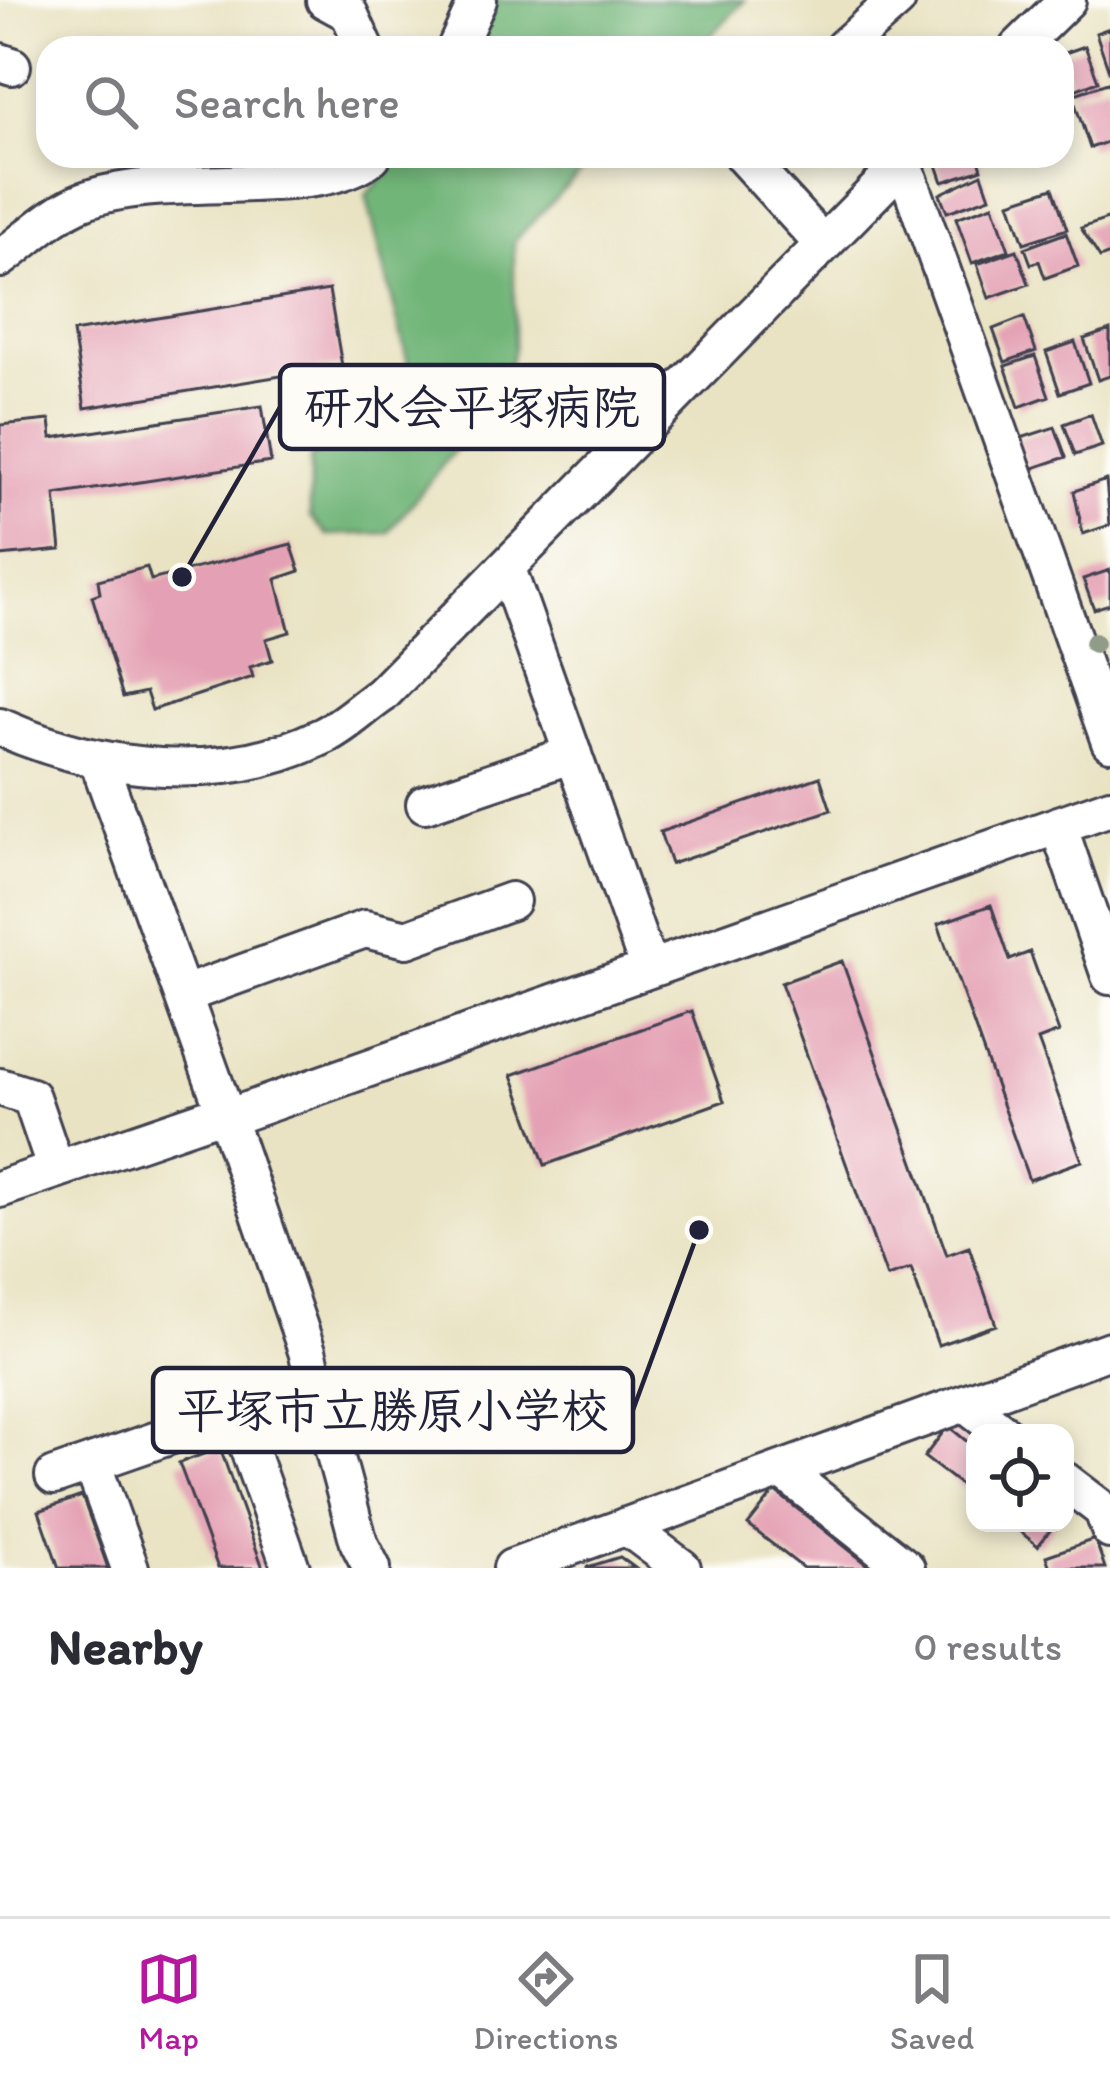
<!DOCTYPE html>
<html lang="en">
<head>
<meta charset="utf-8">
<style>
	:root { --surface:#fff; --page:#f7f7f7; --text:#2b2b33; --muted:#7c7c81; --line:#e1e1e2; --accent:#b5179e }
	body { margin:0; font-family:Itim,"Klee One",sans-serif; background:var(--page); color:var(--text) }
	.controls { position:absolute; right:36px; bottom:36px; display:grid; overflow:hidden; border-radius:24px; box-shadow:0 6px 18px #0003 }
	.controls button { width:108px; height:108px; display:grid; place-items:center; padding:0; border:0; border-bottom:3px solid var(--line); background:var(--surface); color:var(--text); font:60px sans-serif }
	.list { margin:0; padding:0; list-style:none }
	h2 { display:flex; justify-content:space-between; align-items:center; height:156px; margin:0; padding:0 48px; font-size:51px }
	h2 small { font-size:39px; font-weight:400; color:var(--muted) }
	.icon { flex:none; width:66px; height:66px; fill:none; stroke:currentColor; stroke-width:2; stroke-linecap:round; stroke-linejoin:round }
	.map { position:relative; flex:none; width:1110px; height:1568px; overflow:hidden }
	.search { position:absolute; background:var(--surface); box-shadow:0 6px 18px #0003; left:36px; right:36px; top:36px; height:132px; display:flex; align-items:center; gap:30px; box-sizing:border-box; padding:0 42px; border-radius:36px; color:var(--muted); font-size:45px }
	.sheet { height:348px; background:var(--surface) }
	nav { display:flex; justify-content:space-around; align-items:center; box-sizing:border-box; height:168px; border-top:3px solid var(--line); background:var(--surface); font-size:33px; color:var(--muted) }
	nav a { display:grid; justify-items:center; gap:6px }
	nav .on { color:var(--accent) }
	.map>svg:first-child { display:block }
	.forest { fill:#71b578; stroke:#4a6c5a; stroke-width:3 }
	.building { fill:#e4a0b4 }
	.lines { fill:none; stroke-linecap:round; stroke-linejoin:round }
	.minor-casing { stroke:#403f4f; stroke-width:42 }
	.minor { stroke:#fff; stroke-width:36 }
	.tree { fill:#909b88 }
	.leader { fill:none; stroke:#22223b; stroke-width:4.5 }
	.callout-dot { fill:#22223b; stroke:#fdfcf7; stroke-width:4.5 }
	.callout { fill:#fdfcf7; stroke:#22223b; stroke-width:4.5 }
	.callout-label { font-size:48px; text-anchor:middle; font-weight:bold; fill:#22223b }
</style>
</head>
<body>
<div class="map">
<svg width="1110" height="1568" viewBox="0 0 1110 1568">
	<rect width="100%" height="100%" fill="#fdfcf7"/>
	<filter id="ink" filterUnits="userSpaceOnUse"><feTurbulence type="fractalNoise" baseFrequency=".00833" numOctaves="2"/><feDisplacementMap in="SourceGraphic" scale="24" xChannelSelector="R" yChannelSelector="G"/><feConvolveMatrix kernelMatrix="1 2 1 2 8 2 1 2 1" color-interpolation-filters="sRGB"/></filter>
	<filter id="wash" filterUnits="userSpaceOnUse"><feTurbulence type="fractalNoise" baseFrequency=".004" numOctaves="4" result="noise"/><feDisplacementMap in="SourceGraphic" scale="48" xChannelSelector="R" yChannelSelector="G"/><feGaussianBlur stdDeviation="2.7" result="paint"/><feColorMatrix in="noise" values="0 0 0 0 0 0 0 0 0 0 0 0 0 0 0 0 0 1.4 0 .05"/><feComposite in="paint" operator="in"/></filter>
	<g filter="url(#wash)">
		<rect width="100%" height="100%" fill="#e9e3c3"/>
		<path class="forest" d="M495,0H745L699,48H472Z
			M403,156H596L514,241V348L502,391L388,533L327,535L310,517V458L414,387L366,195Z"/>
		<g id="blocks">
			<path class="building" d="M1110,28V71H1109L1096,33Z
				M1085,46L1098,81L1072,91L1062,54Z
				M1110,82V141L1090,148L1072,95Z
				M943,156H978L982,169L943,182L935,159Z
				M982,174L990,197L947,212L940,194Z
				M1053,188L1067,229L1024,243L1010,202Z
				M993,205L1009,250L972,263L956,218Z
				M1110,218V254L1100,258L1081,228Z
				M1066,233L1078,266L1045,278L1039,261L1031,264L1025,248Z
				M1017,250L1029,284L989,298L977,264Z
				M329,290L342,366L85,408L73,332Z
				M1024,317L1036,351L1005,362L993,329Z
				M1110,330V376L1098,380L1084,339Z
				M1075,342L1089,383L1060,393L1046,352Z
				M1035,356L1049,396L1019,407L1005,366Z
				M262,406L271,462L55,495L61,550L0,556V425L50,420L52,438Z
				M1091,414L1102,446L1075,455L1064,424Z
				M1055,427L1066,457L1028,470L1018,439Z
				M1106,480L1110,525L1083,534L1074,491Z
				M291,544L300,571L276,579L290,632L266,639L272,660L250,667L253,677L152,710L146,692L123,697L92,596L100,593L98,580L147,567L151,580Z
				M1110,570V604L1094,609L1083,579Z
				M820,777L831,810L671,864L660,832Z
				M991,905L1010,960L1030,952L1059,1032L1038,1040L1082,1161L1029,1180L938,924Z
				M842,961L947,1255L969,1247L996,1325L938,1345L911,1269L887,1277L781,983Z
				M692,1011L724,1101L545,1165L512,1075Z
				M948,1426L975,1448V1496L924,1457Z
				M220,1448L263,1568H218L179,1463Z
				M775,1491L872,1568H803L748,1525Z
				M82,1496L108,1568H59L39,1511Z
				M1009,1523H1056L1038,1546Z
				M1095,1539L1105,1568H1050L1046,1556Z
				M620,1557L635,1568H587V1567Z"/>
		</g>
	</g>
	<g filter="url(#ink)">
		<use href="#blocks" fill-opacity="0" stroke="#403f4f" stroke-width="3"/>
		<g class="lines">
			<g class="minor-casing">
				<path id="minor" d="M325,0L349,13L365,48
					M456,48L478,0
					M843,48L897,0
					M1018,48L1067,0
					M0,62L12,66
					M743,156L823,244
					M903,162L1110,742
					M0,259C25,241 54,212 83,201C163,169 316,202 372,156
					M507,569L648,966
					M0,727C100,771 220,786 321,737C343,727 362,708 381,695L910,156
					M98,760L227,1118
					M425,804L573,754
					M1058,825L1110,976
					M185,994L365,929L407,939L511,901
					M0,1087L31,1097L56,1170
					M0,1189L225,1112
					M964,1403L1003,1433
					M236,1413L291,1568
					M92,1463L130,1568
					M782,1470L906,1568
					M54,1476L316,1385
					M1065,1481L1103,1510L1110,1530
					M626,1526L682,1568
					M372,1568L359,1543L307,1351L227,1118L1110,807
					M512,1568L1110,1350"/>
			</g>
			<use href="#minor" class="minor"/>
		</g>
		<circle class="tree" cx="1094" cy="643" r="10"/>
	</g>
	<path class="leader" d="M182 577L280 407M699 1230L633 1410"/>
	<g class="callout-dot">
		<circle cx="182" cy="577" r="12"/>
		<circle cx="699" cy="1230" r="12"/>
	</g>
	<g class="callout">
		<rect x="280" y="365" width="384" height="84" rx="12"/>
		<rect x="153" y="1368" width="480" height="84" rx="12"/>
	</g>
	<g class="callout-label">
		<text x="472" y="424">研水会平塚病院</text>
		<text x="393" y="1427">平塚市立勝原小学校</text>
	</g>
</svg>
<div class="controls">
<button><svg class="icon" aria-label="locate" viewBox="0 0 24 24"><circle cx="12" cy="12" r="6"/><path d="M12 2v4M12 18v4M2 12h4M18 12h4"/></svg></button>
</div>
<div class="search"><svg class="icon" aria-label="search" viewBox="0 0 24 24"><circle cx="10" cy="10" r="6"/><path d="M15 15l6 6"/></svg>Search here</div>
</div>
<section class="sheet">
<h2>Nearby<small>0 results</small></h2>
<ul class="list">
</ul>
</section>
<nav>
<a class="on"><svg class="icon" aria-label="map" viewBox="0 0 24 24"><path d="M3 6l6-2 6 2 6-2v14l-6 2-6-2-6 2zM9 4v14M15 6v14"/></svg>Map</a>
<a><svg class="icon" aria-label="directions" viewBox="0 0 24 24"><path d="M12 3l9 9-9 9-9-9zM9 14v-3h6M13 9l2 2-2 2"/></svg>Directions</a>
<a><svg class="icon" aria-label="saved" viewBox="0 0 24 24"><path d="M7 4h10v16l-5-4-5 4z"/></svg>Saved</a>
</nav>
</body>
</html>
